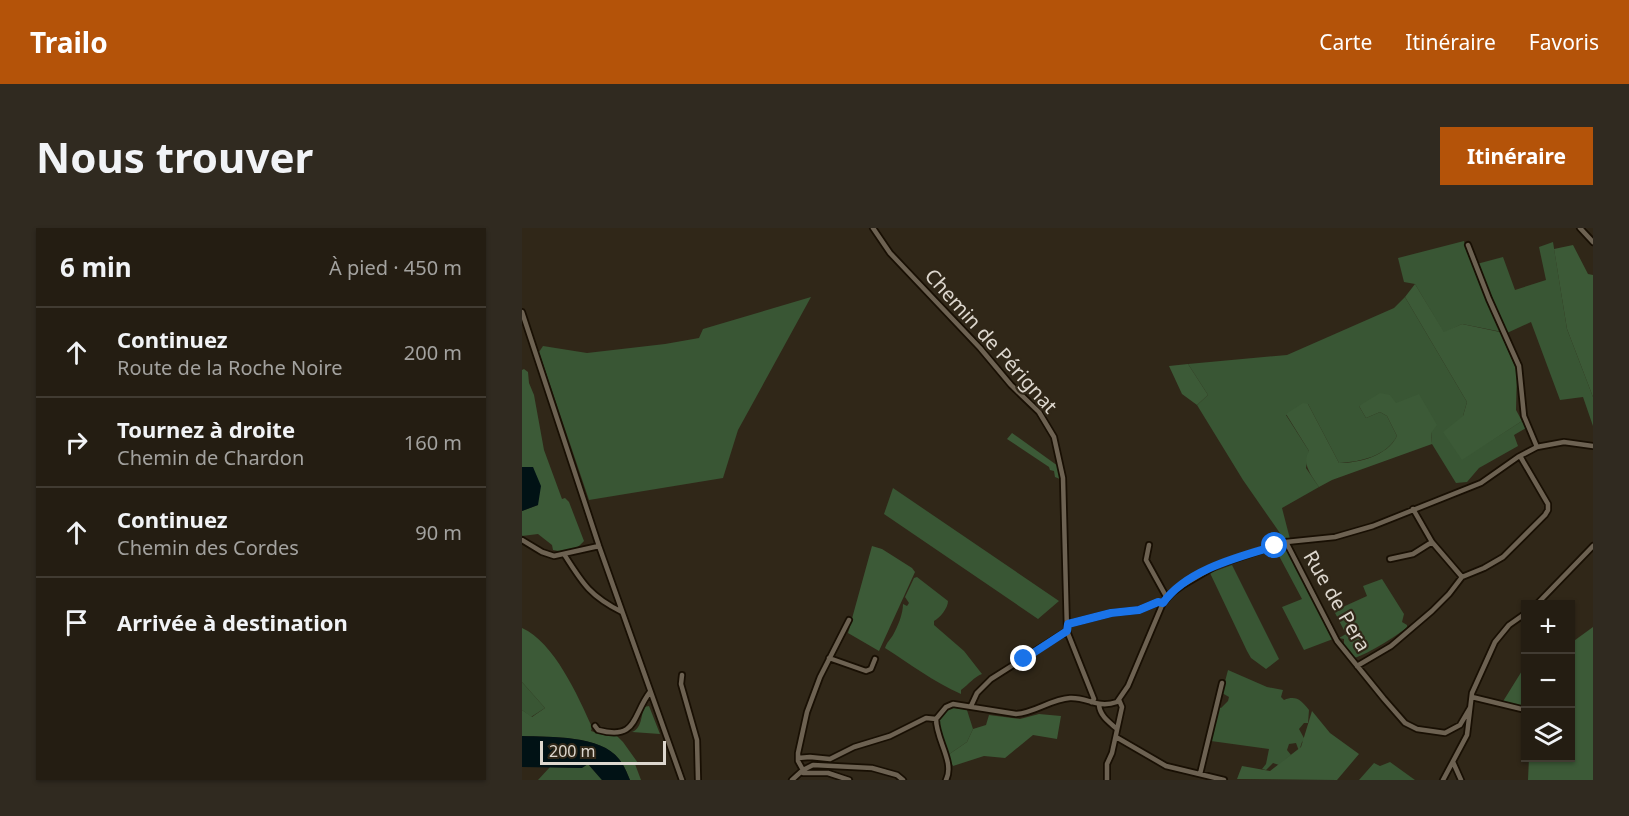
<!DOCTYPE html>
<html lang="fr">
<head>
<meta charset="utf-8">
<style>
	:root { --surface:#241d12; --page:#302a20; --text:#f1f3f6; --muted:#a3a29f; --line:#413b32; --accent:#b45309 }
	body { margin:0; font-family:"Noto Sans",sans-serif; background:var(--page); color:var(--text) }
	.controls { position:absolute; right:18px; bottom:18px; display:grid; overflow:hidden; border-radius:0px; box-shadow:0 2px 4px #0004 }
	.controls button { width:54px; height:54px; display:grid; place-items:center; padding:0; border:0; border-bottom:2px solid var(--line); background:var(--surface); color:var(--text); font:30px sans-serif }
	.scale { position:absolute; left:18px; bottom:15px; width:126px; box-sizing:border-box; padding-left:6px; border:3px solid #ddd7ce; border-top:0; font-size:16px; line-height:21px; white-space:nowrap; color:#ddd7ce; -webkit-text-stroke:4px #302718; paint-order:stroke }
	.stop { position:absolute; width:18px; height:18px; margin:-14px; border:4px solid #1a73e8; border-radius:50%; background:#fff }
	.stop.end { background:#1a73e8; border-color:#fff; box-shadow:0 2px 6px #0008 }
	.list { margin:0; padding:0; list-style:none }
	h2 { display:flex; justify-content:space-between; align-items:center; height:78px; margin:0; padding:0 24px; font-size:26px }
	h2 small { font-size:20px; font-weight:400; color:var(--muted) }
	.list li { display:grid; grid-template-columns:39px 1fr auto; gap:18px; align-items:center; box-sizing:border-box; height:90px; padding:0 24px; border-top:2px solid var(--line) }
	.list b { display:block; font-size:22px; white-space:nowrap }
	.list p { margin:0; font-size:20px; white-space:nowrap; color:var(--muted) }
	.list em { font-size:20px; font-style:normal; color:var(--muted) }
	.icon { flex:none; width:33px; height:33px; fill:none; stroke:currentColor; stroke-width:2; stroke-linecap:round; stroke-linejoin:round }
	.map { position:relative; flex:none; width:1071px; height:552px; overflow:hidden; border-radius:0px }
	header { display:flex; align-items:center; gap:36px; box-sizing:border-box; height:84px; padding:0 30px; background:var(--accent); color:#fff }
	header strong { font-size:28px }
	nav { display:flex; gap:33px; margin-inline-start:auto; font-size:21px }
	.intro { display:flex; align-items:center; justify-content:space-between; box-sizing:border-box; height:144px; padding:0 36px }
	h1 { margin:0; font-size:42px }
	.button { padding:15px 27px; border-radius:0px; background:var(--accent); color:#fff; font-size:21px; font-weight:700 }
	main { display:flex; gap:36px; padding:0 36px }
	aside { flex:1; background:var(--surface); border-radius:0px; box-shadow:0 2px 4px #0004 }
	.map>svg:first-child { display:block }
	.green { fill:#395634 }
	.forest { fill:#3c5a37 }
	.water { fill:#011215 }
	.lines { fill:none; stroke-linecap:round; stroke-linejoin:round }
	.minor-casing { stroke:#180f03; stroke-width:8 }
	.minor { stroke:#6d6252; stroke-width:4.5 }
	.route { stroke:#1a73e8; stroke-width:8 }
	.labels { text-anchor:middle; stroke-width:4.5; stroke-linejoin:round; paint-order:stroke }
	.street-label { font-size:20px; fill:#ddd7ce; stroke:#302718 }
</style>
</head>
<body>
<header>
<strong>Trailo</strong>
<nav><a>Carte</a><a>Itinéraire</a><a>Favoris</a></nav>
</header>
<div class="intro"><h1>Nous trouver</h1><a class="button">Itinéraire</a></div>
<main>
<aside>
<h2>6 min<small>À pied · 450 m</small></h2>
<ul class="list">
<li><svg class="icon" aria-label="ahead" viewBox="0 0 24 24"><path d="M12 20V5M6 11l6-6 6 6"/></svg><div><b>Continuez</b><p>Route de la Roche Noire</p></div><em>200 m</em></li>
<li><svg class="icon" aria-label="right" viewBox="0 0 24 24"><path d="M7 20v-9h11M14 6l5 5-5 5"/></svg><div><b>Tournez à droite</b><p>Chemin de Chardon</p></div><em>160 m</em></li>
<li><svg class="icon" aria-label="ahead" viewBox="0 0 24 24"><path d="M12 20V5M6 11l6-6 6 6"/></svg><div><b>Continuez</b><p>Chemin des Cordes</p></div><em>90 m</em></li>
<li><svg class="icon" aria-label="arrive" viewBox="0 0 24 24"><path d="M6 21V4h12l-3 4 3 4H6"/></svg><div><b>Arrivée à destination</b></div></li>
</ul>
</aside>
<div class="map">
<svg width="1071" height="552" viewBox="0 0 1071 552">
	<rect width="100%" height="100%" fill="#302718"/>
	<path class="green" d="M942,13L951,37L981,29L993,62L1024,52L1017,19L1031,14L1045,101L1071,169V198L1061,169L1038,172L1009,94L985,105L940,96L922,105L893,56L882,54L876,30Z
		M289,69L216,202L201,250L67,272L17,124L21,118L65,125L143,116L177,110L181,101Z
		M883,69L945,174L941,188L940,231L1000,193L1004,200L992,207L996,218L957,240L945,254L934,255L910,216L909,204L874,176L837,178L844,190L858,184L865,188L875,208C865,228 838,234 817,235L786,176L764,187L787,223L784,240L797,259L760,280L768,311H762L721,252L675,177L686,167L666,136L765,127L872,80Z
		M371,260L537,373L516,391L362,286Z
		M760,318L765,321L768,325L811,411L782,422L760,379L780,371L756,326L760,322Z
		M710,337L757,431L744,441L729,430L725,423L688,345Z
		M395,349L426,373C426,380 418,390 412,393V397L442,423L460,446C452,449 447,456 439,462V466C412,454 388,436 363,420C365,414 368,412 371,407C376,398 381,386 381,376L385,378L387,375L383,369L392,350Z
		M860,351L882,386L880,394L885,397V399C877,407 839,430 831,430L822,417V411L817,410L824,406L812,383L845,368L841,358Z
		M706,442L745,459L761,462L759,469L762,472C774,467 779,472 787,482L786,495H782L777,501L783,512L780,514L777,523L774,515L767,516L765,522L769,527L757,537L751,535L744,542L740,541L744,536L747,521L689,513L697,479L699,480L706,473L707,469L700,465Z
		M0,454L23,480L9,489L0,482Z
		M433,479H444L451,501L445,514L426,527L416,503L415,493L425,481Z
		M868,534L893,552H837L852,535L858,538Z
		M66,536L80,552H16L28,539L59,540Z"/>
	<path class="forest" d="M1051,17L1066,46L1071,47V169L1045,101L1032,21Z
		M893,56L922,104L940,96L978,104L995,143L994,182L1000,193L940,232L921,204L941,188L945,174L883,69Z
		M666,136L686,167L675,177L660,166L647,138Z
		M2,141L6,144L7,155L12,167L22,222L40,271L43,270L47,274L62,313C55,322 42,325 31,322L30,317L16,306L0,308V283L16,277L11,239H0V142Z
		M858,165L868,167L874,175L897,166L915,197L909,205L910,216L810,252L797,259C790,248 779,236 787,223L764,186L781,175L786,176L817,235C838,235 865,228 875,208L865,188L858,184L844,190L837,178Z
		M490,205L536,238L538,251L533,249L532,243L528,242L527,239L485,211Z
		M350,318L360,321L390,340L393,344L357,423L326,405Z
		M1071,399V552H1006L1007,530H1048L1049,415Z
		M0,400C32,414 56,468 70,499L69,503L85,508L94,507L101,514L116,535L113,536L119,552H108C105,545 102,537 97,531C78,507 29,509 0,508V482L10,489L23,480L0,454Z
		M1003,438V481L980,475Z
		M127,478L138,506L110,504C120,500 119,488 122,479Z
		M790,483L808,505L837,526L815,552L715,551L720,538L748,543L779,519Z
		M517,486L539,488L535,511L511,507L483,530L462,528L431,538L426,527L445,514L451,501L464,497L467,487L498,491Z"/>
	<path class="water" d="M0,239H11L19,258L16,277L0,283Z
		M0,508C28,509 79,507 97,531C102,537 105,545 108,552H80L66,536L60,540L0,539Z"/>
	<g class="lines">
		<g class="minor-casing">
			<path id="minor" d="M351,0L368,25L458,120L489,157L517,184L532,209L541,250L545,403L572,471L569,474
				M1058,0L1071,14
				M946,17L967,71L997,138L1002,188L1015,219
				M0,84L77,318L160,552
				M891,281L910,314L940,349
				M0,312L20,324L32,328L77,318
				M764,314L815,413L862,471L883,495L895,501L923,505L938,497L948,480
				M627,317L624,332L645,370
				M42,326C61,356 68,368 100,384
				M868,331L891,326L910,314
				M1015,376L1071,318
				M546,396L589,385L617,382L636,374L641,375
				M307,430L344,443L349,441L353,431
				M835,438L869,418L910,383L927,366L940,349L962,340L981,329L1023,287L1026,282V276L998,228
				M160,447L159,456L175,512L176,552
				M950,469L1004,482
				M577,477C578,488 587,494 595,501
				M449,478L455,465L469,451L545,403
				M73,498L76,502C116,513 110,487 128,464
				M594,509L644,538L702,552
				M276,530L288,529L308,531L332,519L368,508L404,490L414,491
				M931,534L939,552
				M281,542L276,533V525L285,484L298,449L327,392
				M281,545H306L327,552
				M678,546L700,455
				M270,552L281,542L291,537L350,540L375,547L381,552
				M424,552C433,534 414,512 414,491L424,479L431,476L494,486C513,485 529,471 548,470C566,469 575,481 595,474L606,458L641,375L650,365L661,357L695,337L764,314L813,309L851,298L959,255L996,229L1015,219L1042,214L1071,218
				M585,552V536L590,525L600,479L597,472
				M921,552L945,507L950,465L973,414L987,397L1004,385"/>
		</g>
		<use href="#minor" class="minor"/>
	</g>
	<g class="lines">
		<path class="route" d="M502,431L545,403L546,396L589,385L617,382L636,374L641,375C664,342 716,329 753,318"/>
	</g>
	<g class="labels">
		<g class="street-label">
			<text transform="translate(469 113) rotate(48)" y="7">Chemin de Pérignat</text>
			<text transform="translate(815 373) rotate(60)" y="7">Rue de Pera</text>
		</g>
	</g>
</svg>
<div class="controls">
<button>+</button>
<button>−</button>
<button><svg class="icon" aria-label="layers" viewBox="0 0 24 24"><path d="M12 4l9 5-9 5-9-5zM3 14l9 5 9-5"/></svg></button>
</div>
<div class="scale">200 m</div>
<div class="stop" style="left:753px;top:318px"></div>
<div class="stop end" style="left:502px;top:431px"></div>
</div>
</main>
</body>
</html>
